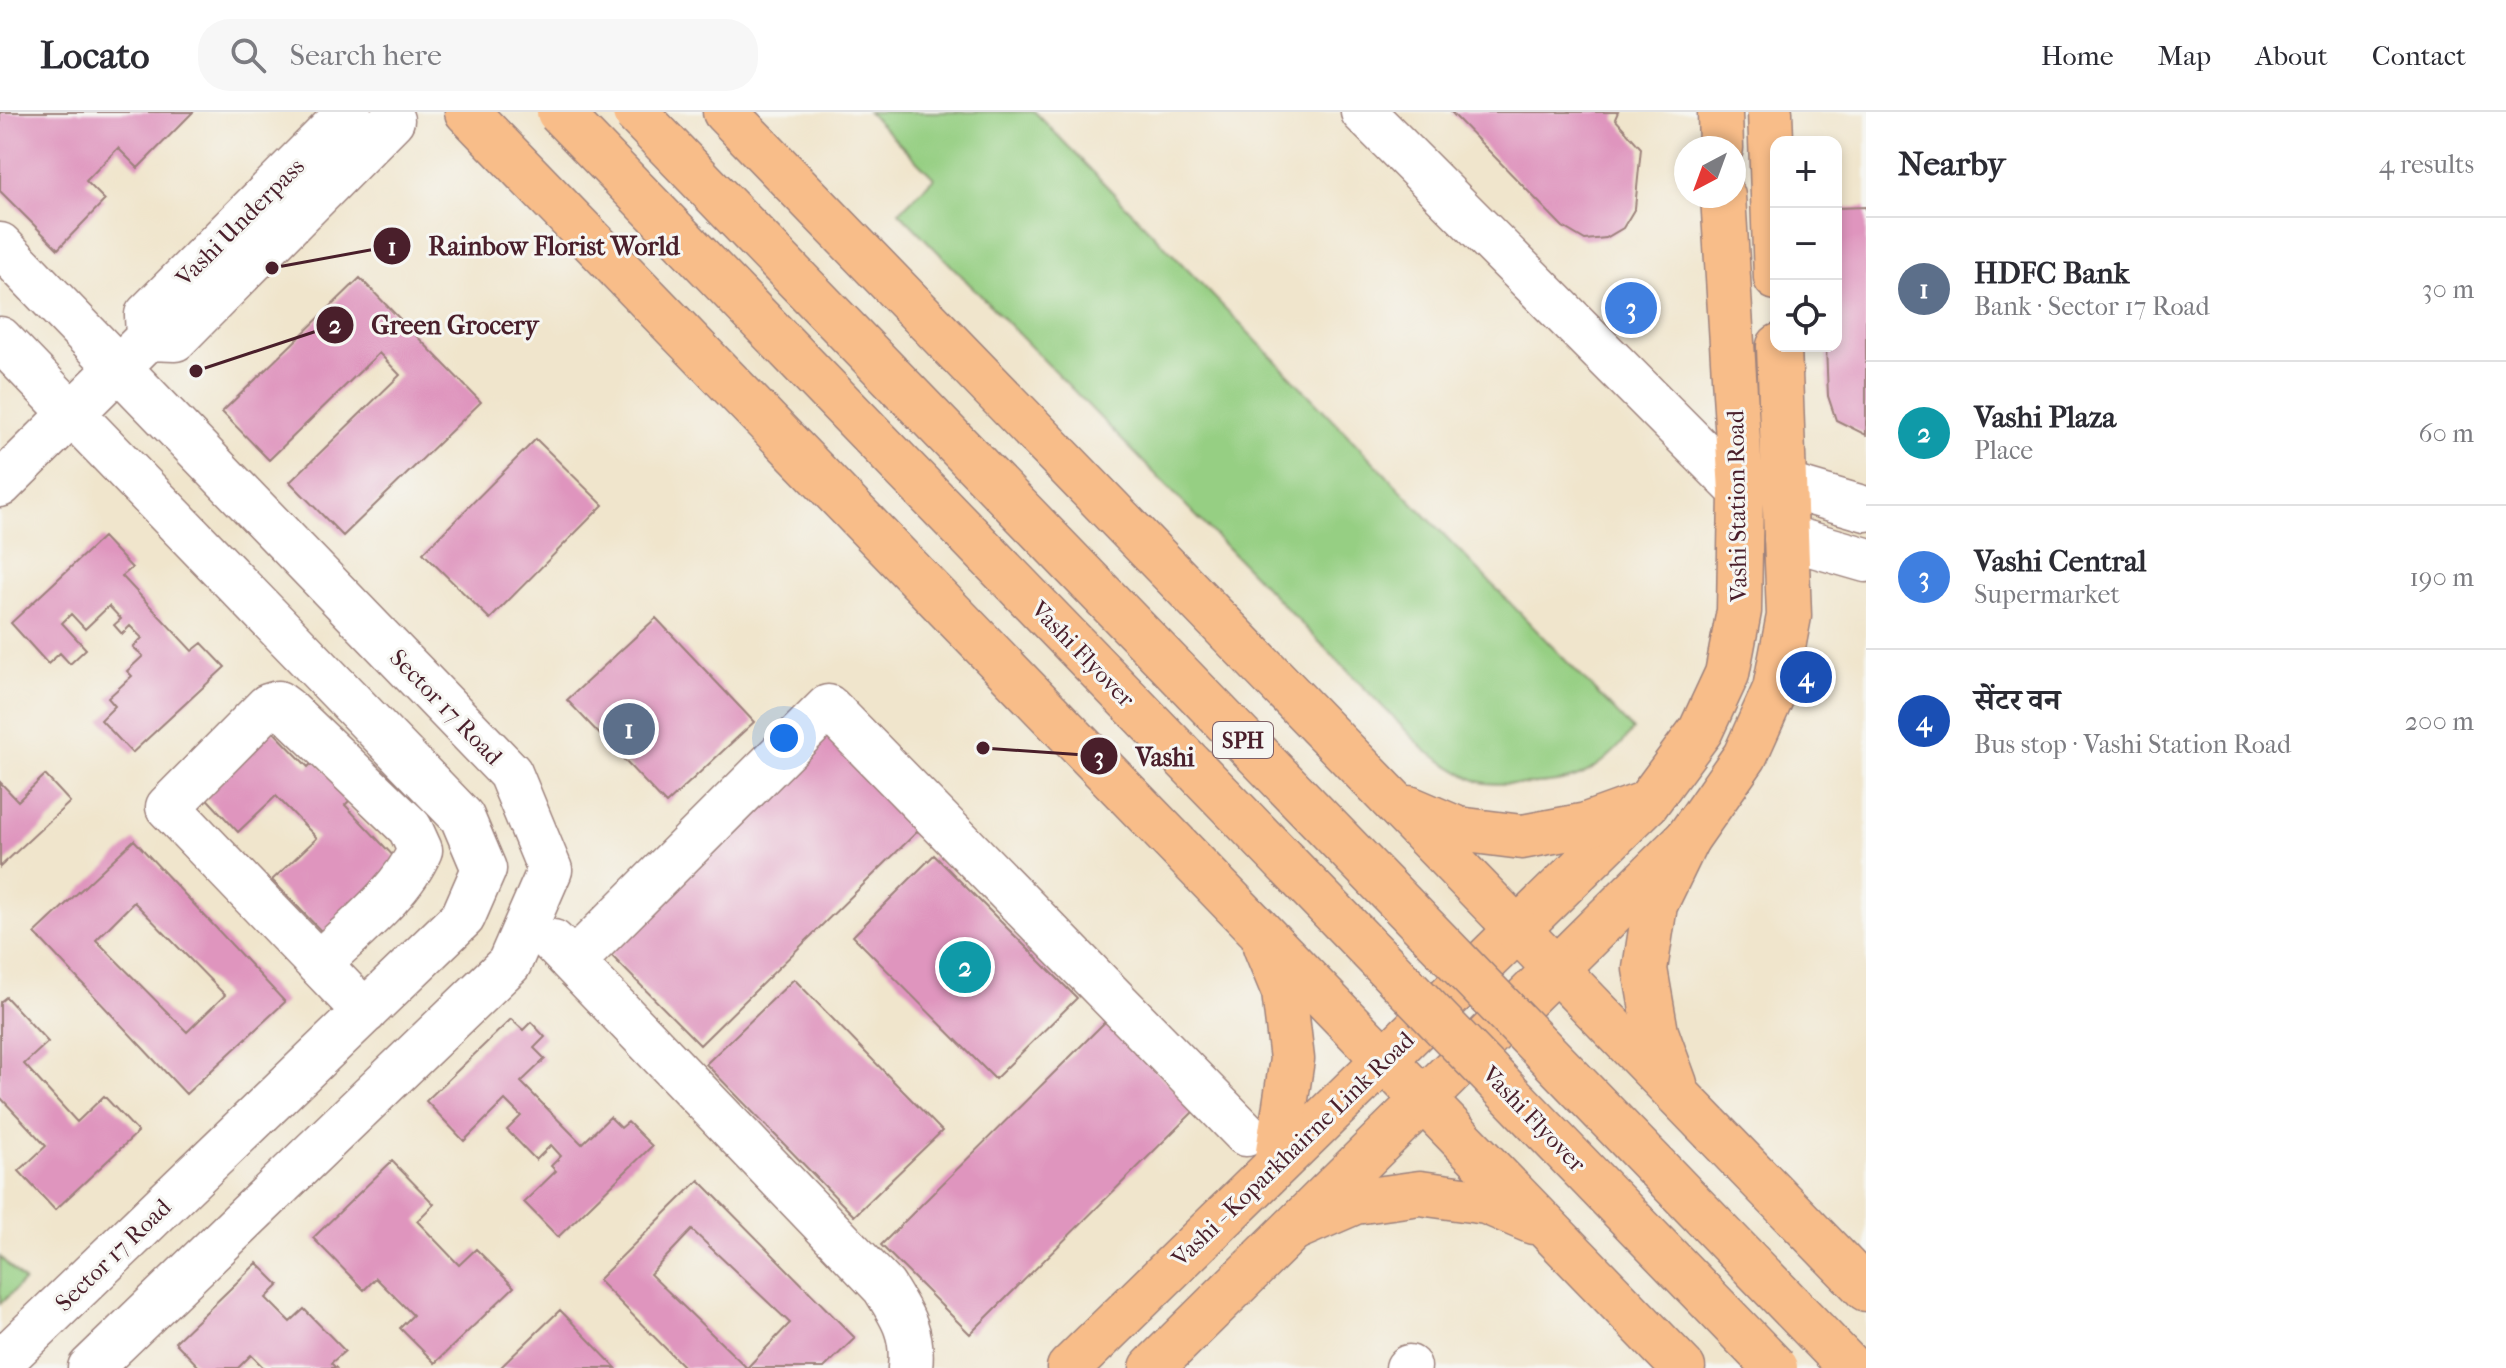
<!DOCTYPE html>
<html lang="en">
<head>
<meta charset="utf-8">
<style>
	:root { --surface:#fff; --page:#f7f7f7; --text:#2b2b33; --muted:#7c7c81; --line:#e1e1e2; --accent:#b5179e }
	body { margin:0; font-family:"IM FELL French Canon","Noto Serif Devanagari",serif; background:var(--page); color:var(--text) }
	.controls { position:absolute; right:24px; top:24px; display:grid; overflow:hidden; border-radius:16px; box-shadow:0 4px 12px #0003 }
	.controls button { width:72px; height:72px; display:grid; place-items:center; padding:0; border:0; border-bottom:2px solid var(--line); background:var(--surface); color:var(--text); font:40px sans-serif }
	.compass { position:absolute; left:1674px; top:24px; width:72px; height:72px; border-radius:50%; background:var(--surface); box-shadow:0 4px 12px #0003; rotate:221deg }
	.you { position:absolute; left:784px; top:626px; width:28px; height:28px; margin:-20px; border:6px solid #fff; border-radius:50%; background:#1a73e8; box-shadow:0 0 0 12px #1a73e833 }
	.badge { display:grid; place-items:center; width:52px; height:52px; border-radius:50%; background:var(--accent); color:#fff; font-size:26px; font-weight:700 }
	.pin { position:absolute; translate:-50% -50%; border:4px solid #fff; box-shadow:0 2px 8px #0006 }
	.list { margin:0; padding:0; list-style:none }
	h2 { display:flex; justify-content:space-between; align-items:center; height:104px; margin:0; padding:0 32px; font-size:34px }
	h2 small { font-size:26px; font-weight:400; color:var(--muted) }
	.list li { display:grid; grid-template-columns:52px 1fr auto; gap:24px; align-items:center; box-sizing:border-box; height:144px; padding:0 32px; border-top:2px solid var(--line) }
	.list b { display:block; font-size:30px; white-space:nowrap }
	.list p { margin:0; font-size:26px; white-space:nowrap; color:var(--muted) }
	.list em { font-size:26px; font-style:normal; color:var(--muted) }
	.icon { flex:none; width:44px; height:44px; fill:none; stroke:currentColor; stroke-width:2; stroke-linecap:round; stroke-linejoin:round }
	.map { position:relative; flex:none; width:1866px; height:1256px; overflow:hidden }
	header { display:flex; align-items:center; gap:48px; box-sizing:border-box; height:112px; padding:0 40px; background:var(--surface); border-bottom:2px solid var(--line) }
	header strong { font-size:38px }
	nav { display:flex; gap:44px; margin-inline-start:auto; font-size:28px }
	.search { width:560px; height:72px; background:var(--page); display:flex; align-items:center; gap:20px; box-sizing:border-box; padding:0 28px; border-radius:32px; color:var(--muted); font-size:30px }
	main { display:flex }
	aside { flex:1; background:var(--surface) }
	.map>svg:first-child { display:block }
	.green { fill:#96cf83; stroke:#707757; stroke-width:2 }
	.building { fill:#df95be; fill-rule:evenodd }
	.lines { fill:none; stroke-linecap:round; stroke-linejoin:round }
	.minor-casing { stroke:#9d827c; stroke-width:47 }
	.major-casing { stroke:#9d827c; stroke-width:47 }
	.highway-casing { stroke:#9d827c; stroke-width:47 }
	.minor { stroke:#fff; stroke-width:44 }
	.major { stroke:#f8bd89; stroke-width:44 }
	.highway { stroke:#f8bd89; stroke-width:44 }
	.highway-bridge-casing { stroke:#9d827c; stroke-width:47; stroke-linecap:butt }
	.highway-bridge { stroke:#f8bd89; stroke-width:44 }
	.labels { text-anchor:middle; stroke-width:6; stroke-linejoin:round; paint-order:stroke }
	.shield { fill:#f6f6f2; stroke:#7e6067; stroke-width:2 }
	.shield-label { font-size:22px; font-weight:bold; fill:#4a1f2b }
	.street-label { font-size:24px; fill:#4a1f2b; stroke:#f6f6f2 }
	.leader { fill:none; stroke:#4a1f2b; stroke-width:3 }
	.callout-dot { fill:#4a1f2b; stroke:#f6f6f2; stroke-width:3 }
	.mark-label { font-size:24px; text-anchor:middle; font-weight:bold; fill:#fff }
	.callout-label { font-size:26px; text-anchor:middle; font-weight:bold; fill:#4a1f2b; stroke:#f6f6f2; stroke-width:6; stroke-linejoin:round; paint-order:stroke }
</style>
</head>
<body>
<header>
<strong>Locato</strong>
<div class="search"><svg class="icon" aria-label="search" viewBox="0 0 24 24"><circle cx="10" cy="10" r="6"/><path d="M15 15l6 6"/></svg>Search here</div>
<nav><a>Home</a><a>Map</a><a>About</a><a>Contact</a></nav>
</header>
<main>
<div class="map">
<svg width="1866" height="1256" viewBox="0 0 1866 1256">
	<rect width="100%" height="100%" fill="#f6f6f2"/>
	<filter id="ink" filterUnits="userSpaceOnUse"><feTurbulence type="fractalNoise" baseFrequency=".0125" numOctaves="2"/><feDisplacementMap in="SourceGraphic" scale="16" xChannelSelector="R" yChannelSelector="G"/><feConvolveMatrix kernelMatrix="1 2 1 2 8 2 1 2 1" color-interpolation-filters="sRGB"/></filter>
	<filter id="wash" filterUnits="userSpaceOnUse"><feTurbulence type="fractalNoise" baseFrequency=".006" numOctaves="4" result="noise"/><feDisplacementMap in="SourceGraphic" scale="32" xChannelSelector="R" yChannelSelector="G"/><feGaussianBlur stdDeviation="1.8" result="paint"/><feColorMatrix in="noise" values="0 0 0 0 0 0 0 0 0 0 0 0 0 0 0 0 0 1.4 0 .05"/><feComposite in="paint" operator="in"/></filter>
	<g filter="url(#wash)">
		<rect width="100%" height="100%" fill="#f0e5cc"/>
		<path class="green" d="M868,0H1035L1633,618C1599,662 1572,674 1517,672C1506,671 1490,673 1480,670C1462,663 1443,649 1426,639L899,100L934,66Z
			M0,1145L24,1169L0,1192Z"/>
		<g id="blocks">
			<path class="building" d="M0,0H193L138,56L118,36L86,69L105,88L58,137L0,79Z
				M1451,0H1618L1615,7L1641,36L1635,96L1623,116L1606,126L1585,128L1563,115Z
				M1866,95V323L1836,308L1828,284L1826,234H1836V96Z
				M360,166L481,290L343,424L290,370L400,263L379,241L269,348L222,300Z
				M536,327L603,393L490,507L423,441Z
				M103,425L132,456L122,464L192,539L202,531L225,555L132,641L101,608L115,594L108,586L132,564L127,559L143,544L133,535L142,526L130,514L122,522L114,513L121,507L109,494L85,517L71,502L62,511L86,537L70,552L60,541L48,552L11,511Z
				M656,506L754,610L666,692L567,588Z
				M265,611L308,655L315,648L352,686L345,693L399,750L324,822L272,768L317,726L276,684L238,720L197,676Z
				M820,616L920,717L700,933L599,831Z
				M45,663L70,690L0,755V670L18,689Z
				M134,728L285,890L186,982L35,821ZM134,790L225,883L187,920L96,828Z
				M934,743L1077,886L995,967L853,824Z
				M794,867L942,1019L854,1104L706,952Z
				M6,885L48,930L24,952L77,1010L104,984L138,1020L55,1098L19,1059L46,1034L0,985V890Z
				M511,907L523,918L531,910L545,925L534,936L545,947L521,970L582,1032L610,1005L621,1016L628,1010L652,1034L558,1125L524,1090L556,1059L551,1054L561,1044L551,1033L536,1048L507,1018L521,1004L505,988L464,1029L426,989Z
				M1106,909L1195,998L970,1222L881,1133Z
				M392,1049L434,1092L417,1109L459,1153L476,1137L514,1175L435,1251L400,1216L413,1203L376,1166L364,1178L313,1126Z
				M699,1068L855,1226L824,1256H685L598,1168ZM692,1118L790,1211L747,1256L650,1162Z
				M257,1151L279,1173L266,1186L290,1210L304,1197L345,1239L331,1251L336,1256H264L251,1243L238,1256H200L175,1230Z
				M560,1198L616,1256H500Z"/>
		</g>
	</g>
	<g filter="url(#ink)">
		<use href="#blocks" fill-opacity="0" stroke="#9d827c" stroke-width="2"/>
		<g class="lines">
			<g class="minor-casing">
				<path id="minor" d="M1363,0L1741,379
					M0,133L510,661L550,758L509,852L90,1256
					M148,226L175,227L392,8
					M0,227L462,705L484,757L463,805L0,1251
					M0,373L148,226L147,203L349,0
					M1784,373L1866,397
					M1786,425L1866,448
					M553,830L884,1175C902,1204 914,1221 910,1256
					M573,850L828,595L1246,1022
					M318,852C352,819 402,781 420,738L410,716L286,597L278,591L268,594L168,695L365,900
					M1408,1256L1409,1255"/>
			</g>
			<g class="major-casing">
				<path id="major" d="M1720,0L1721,36
					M1770,0L1776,166
					M1069,1256L1647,691L1701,618L1727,562L1739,499L1741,379L1723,84
					M1152,1256L1687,727L1745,644L1775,577L1789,504L1779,234"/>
			</g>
			<g class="highway-casing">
				<path id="highway" d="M467,0L1683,1256
					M725,0L1866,1177
					M1409,696L1458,717L1522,725L1586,713L1647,691
					M1265,834L1284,880L1292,947L1276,1053
					M1675,972L1656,920L1645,857L1655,793L1687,727
					M1295,1116L1355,1090L1420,1081L1486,1090L1533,1110"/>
			</g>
			<use href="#minor" class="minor"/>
			<use href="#major" class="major"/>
			<use href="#highway" class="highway"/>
			<g class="highway-bridge-casing">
				<path id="highway-bridge" d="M559,0L1775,1256
					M635,0L1851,1256"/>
			</g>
			<use href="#highway-bridge" class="highway-bridge"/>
		</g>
	</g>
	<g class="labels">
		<rect class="shield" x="1213" y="610" width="60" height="36" rx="6"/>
		<g class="shield-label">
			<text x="1243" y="636">SPH</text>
		</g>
		<g class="street-label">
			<text transform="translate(240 110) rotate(-45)" y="8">Vashi Underpass</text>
			<text transform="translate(1737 394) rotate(-91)" y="8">Vashi Station Road</text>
			<text transform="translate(1083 542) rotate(46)" y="8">Vashi Flyover</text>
			<text transform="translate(446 595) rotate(46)" y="8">Sector 17 Road</text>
			<text transform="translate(1534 1007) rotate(46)" y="8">Vashi Flyover</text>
			<text transform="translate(1293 1037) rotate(-44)" y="8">Vashi - Koparkhairne Link Road</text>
			<text transform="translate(113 1143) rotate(-44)" y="8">Sector 17 Road</text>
		</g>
	</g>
	<path class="leader" d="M272 156L392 134M196 259L335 213M983 636L1099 644"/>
	<g class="callout-dot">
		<circle cx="272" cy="156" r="8"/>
		<circle cx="196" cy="259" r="8"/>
		<circle cx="983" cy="636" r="8"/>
		<circle cx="392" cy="134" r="20"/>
		<circle cx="335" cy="213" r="20"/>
		<circle cx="1099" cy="644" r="20"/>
	</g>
	<g class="mark-label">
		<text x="392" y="143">1</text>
		<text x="335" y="221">2</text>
		<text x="1099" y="653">3</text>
	</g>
	<g class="callout-label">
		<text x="554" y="143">Rainbow Florist World</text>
		<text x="455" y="222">Green Grocery</text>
		<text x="1165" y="654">Vashi</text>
	</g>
</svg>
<div class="controls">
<button>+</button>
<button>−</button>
<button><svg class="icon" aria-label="locate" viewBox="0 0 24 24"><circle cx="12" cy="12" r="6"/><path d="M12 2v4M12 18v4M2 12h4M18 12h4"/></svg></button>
</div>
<svg class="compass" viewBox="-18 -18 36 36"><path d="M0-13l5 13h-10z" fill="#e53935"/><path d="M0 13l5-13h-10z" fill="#7c7c81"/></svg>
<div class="you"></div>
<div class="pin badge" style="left:629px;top:617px;background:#5c6f8a">1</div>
<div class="pin badge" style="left:965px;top:855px;background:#0f9aa8">2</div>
<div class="pin badge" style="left:1631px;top:196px;background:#3f7fe0">3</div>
<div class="pin badge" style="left:1806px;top:565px;background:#1a4fb4">4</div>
</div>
<aside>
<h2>Nearby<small>4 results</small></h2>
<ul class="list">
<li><span class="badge" style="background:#5c6f8a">1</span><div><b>HDFC Bank</b><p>Bank · Sector 17 Road</p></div><em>30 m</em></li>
<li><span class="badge" style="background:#0f9aa8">2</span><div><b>Vashi Plaza</b><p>Place</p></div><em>60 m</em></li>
<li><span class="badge" style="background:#3f7fe0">3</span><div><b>Vashi Central</b><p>Supermarket</p></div><em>190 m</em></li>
<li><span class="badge" style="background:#1a4fb4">4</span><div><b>सेंटर वन</b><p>Bus stop · Vashi Station Road</p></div><em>200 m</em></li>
</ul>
</aside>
</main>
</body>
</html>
